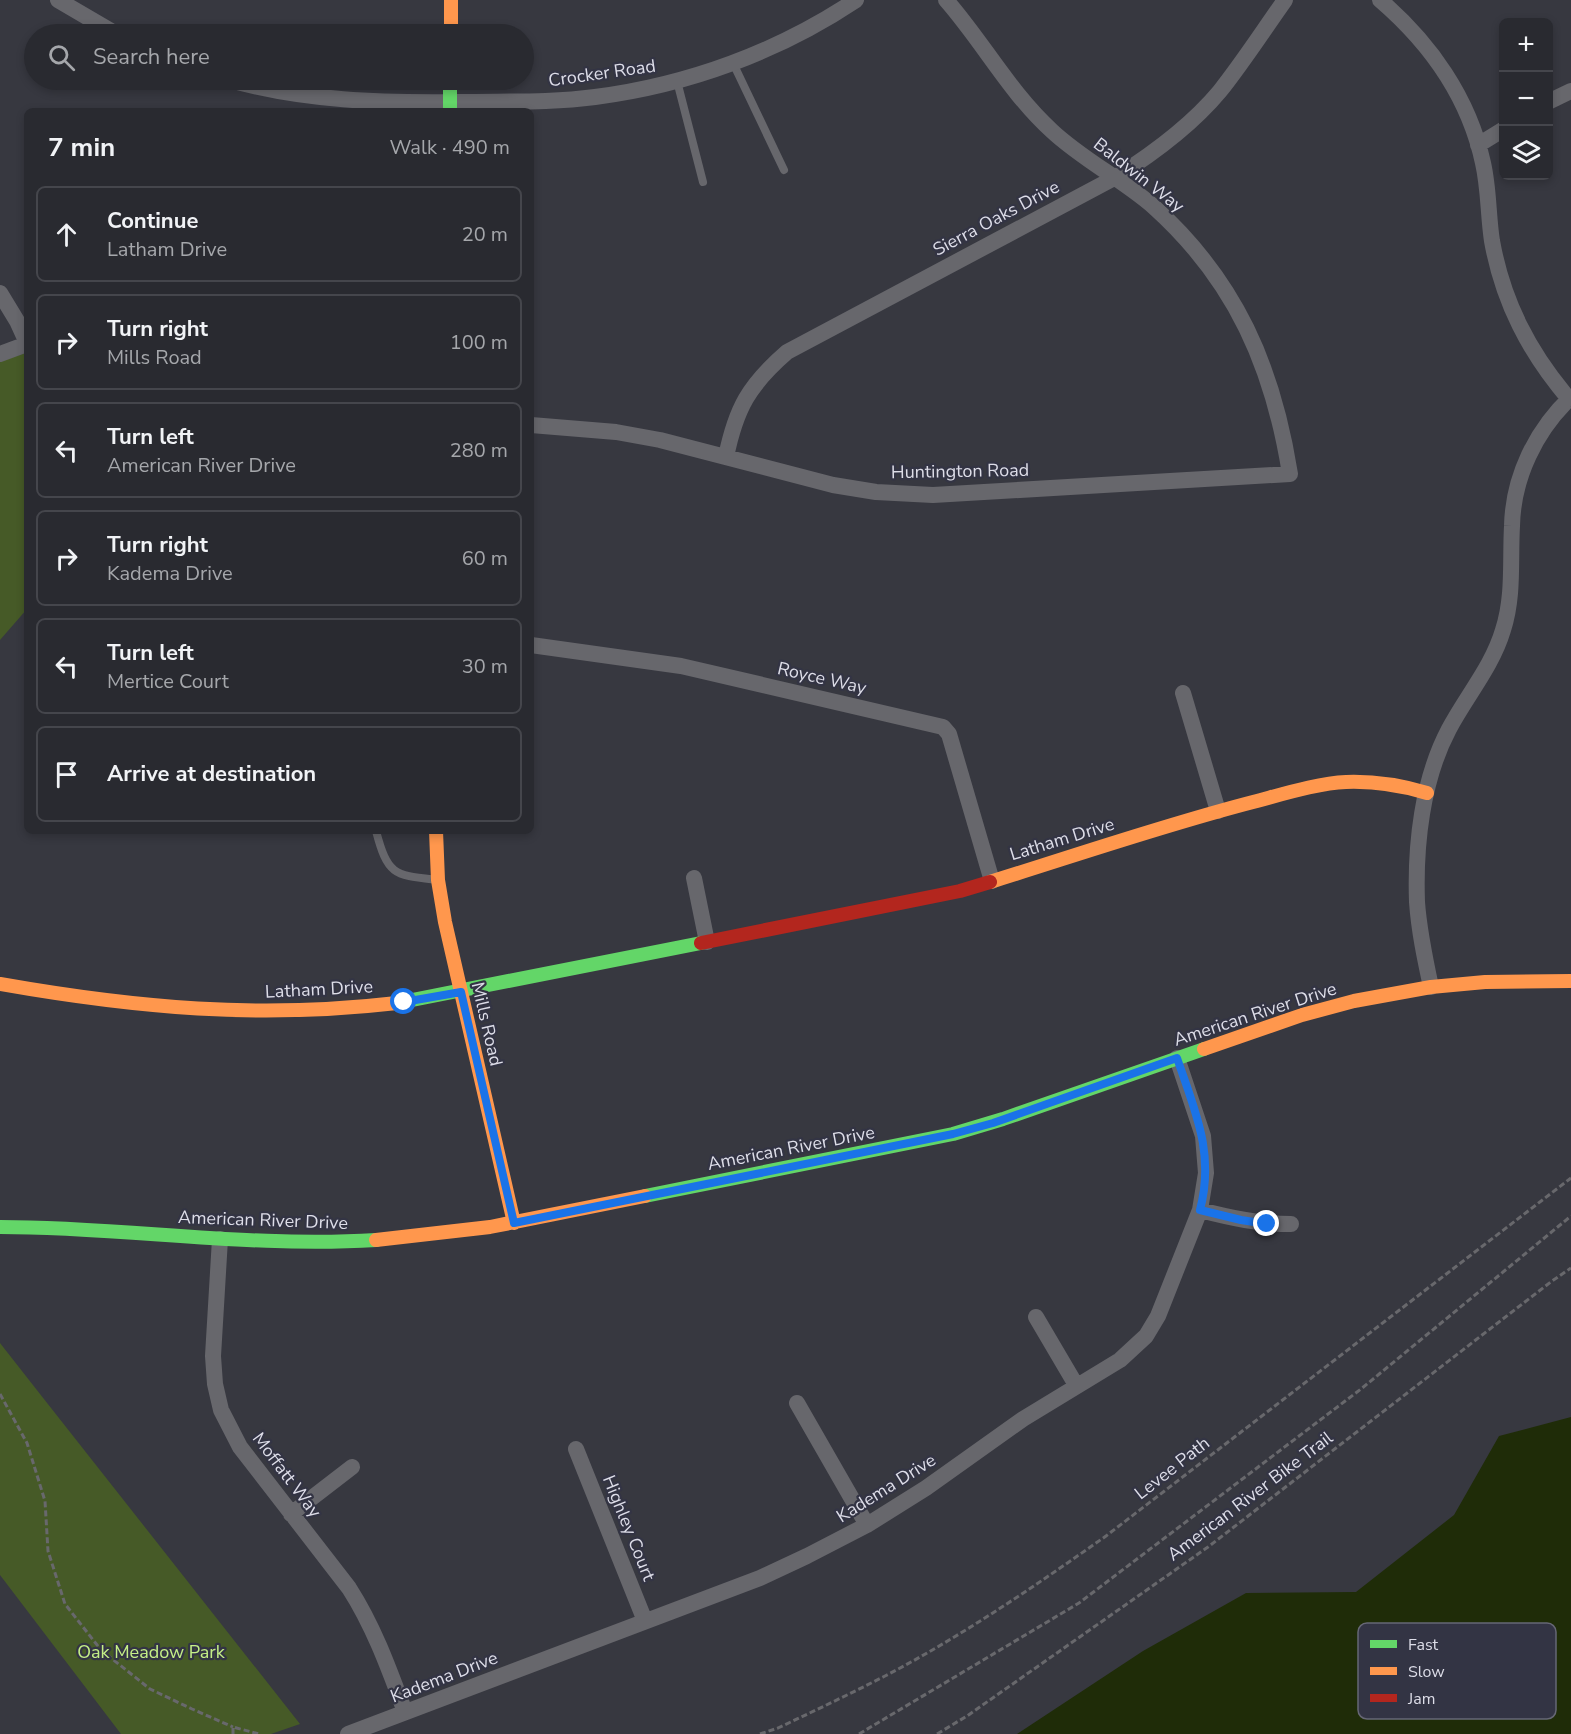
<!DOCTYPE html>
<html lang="en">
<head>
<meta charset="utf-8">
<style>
	:root { --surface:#292a30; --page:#313238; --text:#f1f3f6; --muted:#a5a7ab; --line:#45464c }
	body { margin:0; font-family:"Nunito Sans",sans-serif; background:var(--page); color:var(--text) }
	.controls { position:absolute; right:18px; top:18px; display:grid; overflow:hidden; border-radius:9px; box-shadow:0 3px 9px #0003 }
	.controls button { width:54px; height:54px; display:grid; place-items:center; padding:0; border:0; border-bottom:2px solid var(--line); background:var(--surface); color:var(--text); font:30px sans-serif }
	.stop { position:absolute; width:18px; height:18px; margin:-14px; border:4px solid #1a73e8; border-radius:50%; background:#fff }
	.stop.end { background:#1a73e8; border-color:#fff; box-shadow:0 2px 6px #0008 }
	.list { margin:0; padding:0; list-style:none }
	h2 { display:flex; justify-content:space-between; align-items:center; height:78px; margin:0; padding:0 24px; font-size:26px }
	h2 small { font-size:20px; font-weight:400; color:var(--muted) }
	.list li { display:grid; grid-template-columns:39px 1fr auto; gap:18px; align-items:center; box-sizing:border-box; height:96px; margin:0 12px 12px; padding:0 12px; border:2px solid var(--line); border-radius:9px }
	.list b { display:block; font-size:22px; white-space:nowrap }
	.list p { margin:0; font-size:20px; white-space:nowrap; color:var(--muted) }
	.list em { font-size:20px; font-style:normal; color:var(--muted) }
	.icon { flex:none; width:33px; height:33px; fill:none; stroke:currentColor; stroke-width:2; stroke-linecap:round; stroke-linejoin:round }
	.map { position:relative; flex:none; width:1571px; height:1734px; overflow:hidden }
	.search { position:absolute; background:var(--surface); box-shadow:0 3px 9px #0003; left:24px; top:24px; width:510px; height:66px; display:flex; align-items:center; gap:15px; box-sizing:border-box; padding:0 21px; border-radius:33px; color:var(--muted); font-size:22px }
	.panel { position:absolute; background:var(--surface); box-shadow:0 3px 9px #0003; left:24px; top:108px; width:510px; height:726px; border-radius:9px }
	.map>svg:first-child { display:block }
	.green { fill:#465a27 }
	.water { fill:#1f2c08 }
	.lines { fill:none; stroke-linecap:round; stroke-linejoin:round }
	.path { stroke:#68686c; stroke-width:3; stroke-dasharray:6 3; stroke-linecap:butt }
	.lane { stroke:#67676c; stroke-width:8 }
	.street { stroke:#67676c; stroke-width:16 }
	.fast { stroke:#63d668; stroke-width:14 }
	.slow { stroke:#ff974d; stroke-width:14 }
	.jam { stroke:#b3261e; stroke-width:14 }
	.route { stroke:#1a73e8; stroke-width:8 }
	.labels { text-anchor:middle; stroke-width:4.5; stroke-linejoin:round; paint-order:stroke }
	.street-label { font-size:18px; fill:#dddde8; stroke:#333444 }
	.park-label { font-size:18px; fill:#c5ef87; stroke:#333444 }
	.key { fill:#333444; stroke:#666775; stroke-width:1.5 }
	.key-label { font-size:16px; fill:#dddde8 }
</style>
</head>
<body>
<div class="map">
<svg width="1571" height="1734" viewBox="0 0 1571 1734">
	<rect width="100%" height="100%" fill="#373840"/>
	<path class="green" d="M26,353L27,609L0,640V361Z
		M0,1343L40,1394L300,1724L271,1734H121L0,1575Z"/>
	<path class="water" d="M1571,1417V1734H1017L1143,1651L1246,1593L1356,1592L1454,1515L1499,1436Z"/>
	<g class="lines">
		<path class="path" d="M0,1394L27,1443L45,1501L48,1551L65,1604L101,1650L150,1689L192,1709L233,1727
			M233,1734V1727L259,1734
			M760,1734L778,1728C814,1711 850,1694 885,1676C962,1636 1035,1586 1106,1536L1571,1178
			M859,1734L1079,1603L1361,1389L1571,1216
			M937,1734L967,1716L1208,1547L1552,1281L1571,1268"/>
		<path class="lane" d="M733,63L784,170
			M677,81L703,182
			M376,831C388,876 394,875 438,880"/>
		<path class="street" d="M58,0L116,34
			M1380,0C1430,43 1469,98 1483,163C1489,189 1488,215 1492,241C1503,302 1529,352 1569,399
			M230,80C305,101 381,103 459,102C504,101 550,103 595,97C688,85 778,52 856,0
			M1548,102L1571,91
			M1478,145L1504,129
			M0,293L17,321L27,343
			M0,354L27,344
			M531,425L616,432L660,440L833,485L876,492L933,495L1290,474C1273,367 1236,281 1154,207C1122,179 1083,160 1052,131C1010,93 983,42 946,0
			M726,457C736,408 749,385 787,352L1116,177C1154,153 1191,126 1220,91C1243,62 1263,31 1285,0
			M531,645L681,666L943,727L949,734L992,881
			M1183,693L1218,811
			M694,878L707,942
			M1431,987C1425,959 1419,931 1417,902C1415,845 1422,780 1449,729C1467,695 1492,667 1503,630C1514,596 1510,561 1512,526C1513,477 1536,430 1571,397
			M1200,1210C1231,1218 1259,1224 1291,1224
			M220,1239L213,1356L215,1384L221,1410L240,1447L349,1588C374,1627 389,1669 405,1712
			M1036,1317L1076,1385
			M797,1403L867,1525
			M576,1449L645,1621
			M291,1514L352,1467
			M348,1734L760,1578L807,1556L867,1525L926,1488L1023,1419L1120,1360L1146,1336L1158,1316L1200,1210L1206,1173L1203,1136L1177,1058"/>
		<path class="fast" d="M450,80V111
			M397,1003L701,943
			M645,1196L953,1134L1003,1119L1204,1049
			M0,1227C126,1227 250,1248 376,1240"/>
		<path class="slow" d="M451,0V34
			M436,831L438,880L445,922L514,1223
			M990,882C1077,855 1164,825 1253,802C1280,795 1318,783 1346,782C1375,781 1400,785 1427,793
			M0,984C136,1008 259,1019 397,1003
			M1204,1049L1302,1015L1354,1001L1431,987L1485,982L1571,981
			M376,1240L490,1227L645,1196"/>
		<path class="jam" d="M701,943L960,891L990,882"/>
	</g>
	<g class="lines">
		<path class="route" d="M404,1002L461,992L514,1223L953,1134L993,1123L1177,1058C1195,1111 1215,1153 1200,1210L1241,1220L1267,1224"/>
	</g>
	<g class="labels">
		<g class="street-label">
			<text transform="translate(602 73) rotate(-8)" y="6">Crocker Road</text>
			<text transform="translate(1139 175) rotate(38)" y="6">Baldwin Way</text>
			<text transform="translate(996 218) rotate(-28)" y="6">Sierra Oaks Drive</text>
			<text transform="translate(960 471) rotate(-1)" y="6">Huntington Road</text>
			<text transform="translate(822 678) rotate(13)" y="6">Royce Way</text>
			<text transform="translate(1062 839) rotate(-17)" y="6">Latham Drive</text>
			<text transform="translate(319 989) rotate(-3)" y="6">Latham Drive</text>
			<text transform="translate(1255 1014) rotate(-18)" y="6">American River Drive</text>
			<text transform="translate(487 1024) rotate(77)" y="6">Mills Road</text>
			<text transform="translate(791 1148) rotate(-11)" y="6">American River Drive</text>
			<text transform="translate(263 1220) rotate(2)" y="6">American River Drive</text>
			<text transform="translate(1172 1468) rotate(-38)" y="6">Levee Path</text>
			<text transform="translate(287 1475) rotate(53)" y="6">Moffatt Way</text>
			<text transform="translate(886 1488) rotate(-32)" y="6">Kadema Drive</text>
			<text transform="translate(1250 1496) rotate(-37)" y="6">American River Bike Trail</text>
			<text transform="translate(629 1528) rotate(68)" y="6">Highley Court</text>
			<text transform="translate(444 1677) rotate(-21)" y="6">Kadema Drive</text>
		</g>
		<g class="park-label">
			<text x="151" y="1658">Oak Meadow Park</text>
		</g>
	</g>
	<rect x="1358" y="1623" width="198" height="96" rx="9" class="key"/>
	<rect x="1370" y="1640" width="27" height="8" fill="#63d668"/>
	<rect x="1370" y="1667" width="27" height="8" fill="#ff974d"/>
	<rect x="1370" y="1694" width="27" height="8" fill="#b3261e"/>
	<g class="key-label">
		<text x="1408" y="1650">Fast</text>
		<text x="1408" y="1677">Slow</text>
		<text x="1408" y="1704">Jam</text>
	</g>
</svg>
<div class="controls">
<button>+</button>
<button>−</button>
<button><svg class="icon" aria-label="layers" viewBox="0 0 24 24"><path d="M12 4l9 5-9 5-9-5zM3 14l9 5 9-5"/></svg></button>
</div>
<div class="stop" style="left:404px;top:1002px"></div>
<div class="stop end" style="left:1267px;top:1224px"></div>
<div class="search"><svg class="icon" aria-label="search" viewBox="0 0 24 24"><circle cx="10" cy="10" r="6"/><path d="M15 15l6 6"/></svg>Search here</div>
<section class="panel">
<h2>7 min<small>Walk · 490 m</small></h2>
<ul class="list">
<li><svg class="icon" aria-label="ahead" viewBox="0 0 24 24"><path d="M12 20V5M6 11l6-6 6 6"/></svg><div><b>Continue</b><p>Latham Drive</p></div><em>20 m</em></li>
<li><svg class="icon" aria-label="right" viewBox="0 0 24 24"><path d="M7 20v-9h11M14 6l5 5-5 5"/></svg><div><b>Turn right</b><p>Mills Road</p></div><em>100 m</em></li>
<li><svg class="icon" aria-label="left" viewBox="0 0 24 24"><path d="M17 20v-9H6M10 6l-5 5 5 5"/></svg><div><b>Turn left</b><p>American River Drive</p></div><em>280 m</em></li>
<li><svg class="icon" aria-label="right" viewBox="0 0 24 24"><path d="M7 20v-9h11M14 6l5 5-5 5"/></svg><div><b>Turn right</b><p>Kadema Drive</p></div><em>60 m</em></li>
<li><svg class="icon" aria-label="left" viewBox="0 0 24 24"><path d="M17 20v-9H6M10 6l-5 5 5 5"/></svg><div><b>Turn left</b><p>Mertice Court</p></div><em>30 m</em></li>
<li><svg class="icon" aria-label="arrive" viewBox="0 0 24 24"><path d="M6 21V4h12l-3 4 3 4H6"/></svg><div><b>Arrive at destination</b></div></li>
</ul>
</section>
</div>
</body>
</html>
